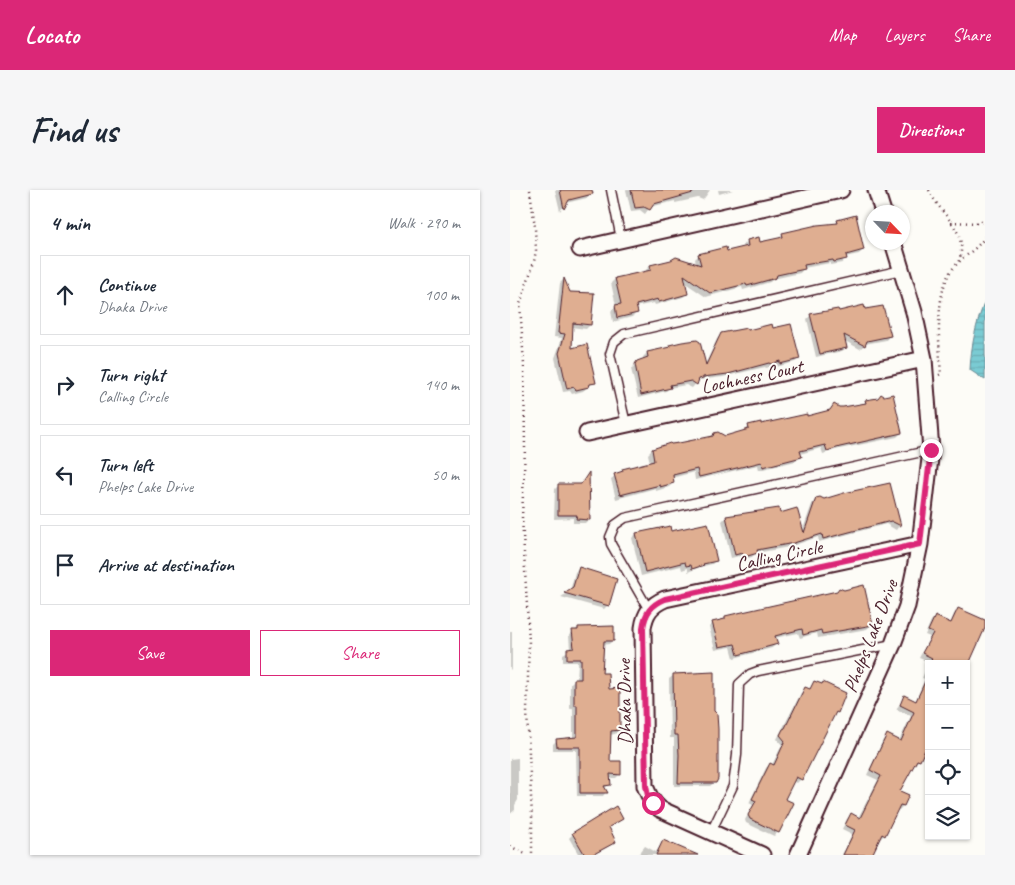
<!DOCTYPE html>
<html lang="en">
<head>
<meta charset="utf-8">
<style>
	:root { --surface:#fff; --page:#f6f6f7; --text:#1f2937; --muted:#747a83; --line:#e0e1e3; --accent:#db2777 }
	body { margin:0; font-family:Caveat,sans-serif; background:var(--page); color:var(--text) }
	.controls { position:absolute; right:15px; bottom:15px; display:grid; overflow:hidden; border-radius:0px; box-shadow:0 1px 4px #0004 }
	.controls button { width:45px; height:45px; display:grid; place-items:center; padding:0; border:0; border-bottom:1px solid var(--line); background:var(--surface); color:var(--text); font:25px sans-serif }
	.compass { position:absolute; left:355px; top:15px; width:45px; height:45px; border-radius:50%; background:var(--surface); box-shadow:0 1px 4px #0004; rotate:115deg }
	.stop { position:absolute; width:15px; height:15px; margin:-11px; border:4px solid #db2777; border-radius:50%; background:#fff }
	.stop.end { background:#db2777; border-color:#fff; box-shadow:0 1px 5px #0008 }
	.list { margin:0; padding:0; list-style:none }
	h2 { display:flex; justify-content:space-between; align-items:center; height:65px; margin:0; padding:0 20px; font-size:21px }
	h2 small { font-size:16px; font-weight:400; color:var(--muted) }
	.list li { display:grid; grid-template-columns:32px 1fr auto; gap:15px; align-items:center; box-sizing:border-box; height:80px; margin:0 10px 10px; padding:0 10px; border:1px solid var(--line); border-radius:0px }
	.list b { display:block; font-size:19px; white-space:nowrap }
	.list p { margin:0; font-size:16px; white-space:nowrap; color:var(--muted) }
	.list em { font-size:16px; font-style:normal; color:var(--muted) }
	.actions { display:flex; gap:10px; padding:15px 20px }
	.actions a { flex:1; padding:11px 0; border:1px solid var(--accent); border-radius:0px; text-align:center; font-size:18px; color:var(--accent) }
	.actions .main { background:var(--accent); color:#fff }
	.icon { flex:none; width:28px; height:28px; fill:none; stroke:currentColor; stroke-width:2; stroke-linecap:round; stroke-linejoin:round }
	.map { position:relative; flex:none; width:475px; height:665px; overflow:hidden; border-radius:0px }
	header { display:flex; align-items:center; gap:30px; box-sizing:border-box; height:70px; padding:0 25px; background:var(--accent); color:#fff }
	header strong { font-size:24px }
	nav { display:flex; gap:28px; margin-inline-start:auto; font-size:18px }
	.intro { display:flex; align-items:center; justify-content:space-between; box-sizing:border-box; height:120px; padding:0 30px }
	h1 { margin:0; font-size:35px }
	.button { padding:12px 22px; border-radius:0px; background:var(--accent); color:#fff; font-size:18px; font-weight:700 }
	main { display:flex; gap:30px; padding:0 30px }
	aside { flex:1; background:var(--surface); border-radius:0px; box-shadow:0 1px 4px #0004 }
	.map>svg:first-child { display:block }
	.water { fill:url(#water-rules); stroke:#678690 }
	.shadow { fill:#0003 }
	.building { fill:#dfae91; stroke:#4a1f2b }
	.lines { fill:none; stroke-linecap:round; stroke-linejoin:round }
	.service-casing { stroke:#4a1f2b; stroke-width:11 }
	.minor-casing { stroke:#4a1f2b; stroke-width:19 }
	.path { stroke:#4a1f2b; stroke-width:2.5; stroke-dasharray:1 4; stroke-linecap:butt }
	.service { stroke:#fdfcf7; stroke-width:8 }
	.minor { stroke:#fdfcf7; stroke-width:15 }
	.route { stroke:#db2777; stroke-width:6 }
	.labels { text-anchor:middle; stroke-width:4; stroke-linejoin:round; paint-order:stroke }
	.street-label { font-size:20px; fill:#4a1f2b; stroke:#fdfcf7 }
</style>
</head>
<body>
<header>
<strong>Locato</strong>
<nav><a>Map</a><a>Layers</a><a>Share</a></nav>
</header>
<div class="intro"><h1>Find us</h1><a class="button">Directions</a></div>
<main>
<aside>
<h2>4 min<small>Walk · 290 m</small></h2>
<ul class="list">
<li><svg class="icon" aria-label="ahead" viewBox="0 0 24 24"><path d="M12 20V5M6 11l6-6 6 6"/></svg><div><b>Continue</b><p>Dhaka Drive</p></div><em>100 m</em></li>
<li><svg class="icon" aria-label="right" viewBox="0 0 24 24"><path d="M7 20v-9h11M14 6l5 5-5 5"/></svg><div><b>Turn right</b><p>Calling Circle</p></div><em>140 m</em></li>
<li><svg class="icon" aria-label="left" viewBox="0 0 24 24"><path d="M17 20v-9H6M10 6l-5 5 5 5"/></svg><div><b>Turn left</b><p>Phelps Lake Drive</p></div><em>50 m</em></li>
<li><svg class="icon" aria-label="arrive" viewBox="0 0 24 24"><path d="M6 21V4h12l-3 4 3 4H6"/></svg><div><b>Arrive at destination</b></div></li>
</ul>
<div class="actions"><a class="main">Save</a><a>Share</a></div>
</aside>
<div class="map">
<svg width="475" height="665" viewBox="0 0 475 665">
	<defs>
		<pattern id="water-rules" width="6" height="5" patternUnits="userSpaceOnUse" patternTransform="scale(1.25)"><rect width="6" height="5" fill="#7acbd3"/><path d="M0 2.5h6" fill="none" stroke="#6baeb5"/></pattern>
	</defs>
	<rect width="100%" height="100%" fill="#fdfcf7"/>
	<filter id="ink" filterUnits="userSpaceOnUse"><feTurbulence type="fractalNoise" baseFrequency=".02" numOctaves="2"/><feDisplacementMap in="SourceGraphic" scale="10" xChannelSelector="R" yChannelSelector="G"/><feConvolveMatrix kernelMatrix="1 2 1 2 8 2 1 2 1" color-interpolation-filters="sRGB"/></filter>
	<g filter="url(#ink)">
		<path class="water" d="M475,111V190L460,180C461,156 466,133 475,111Z"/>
		<path class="shadow" d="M45,0H81V4L77,8L56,13L50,21Z
			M116,0H200L193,10L188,8L165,13V11L140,17L135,24L130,20L121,21Z
			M208,0H223L209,4Z
			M328,31L353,60L349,64L335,67L332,73L320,75V73L294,78L290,83L263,89L260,92L233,100L232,97L196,107L174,92L177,103L173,107L145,115L144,113L125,117L126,123L122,127L103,132L101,121L106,116L101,93L105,89L136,82V80L140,76L186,75L185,69L189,65L216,63L234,58L233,55L238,51L249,53L269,48L273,44L324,35Z
			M53,90L59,103L80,135L76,139L61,137V159L84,192L73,201L62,204L60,201L53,202L45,168L52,148L44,147L50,93Z
			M354,121L380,145L376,150L355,154L350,159L335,151L336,157L332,161L306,167L297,129L301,125Z
			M262,139L289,168L285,172L266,177V175L256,178L255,177L213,187L189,190L182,198L176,195L159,198L156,201L128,208L121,179L128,172L134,170L133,167L137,163L157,159L160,156L195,175L207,149L211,144Z
			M356,211L391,243L387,247L325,260L313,264L311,258L290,264V267L286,271L249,280L248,275L185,290L184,282L162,288L163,293L159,297L146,301V298L106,309L101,289L113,280L140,273L138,264L142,260L215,247L235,241L239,236L296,228L319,221L324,215L329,218L353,215Z
			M75,288L79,329L75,333H63V328L44,329L45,299L49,295H70Z
			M379,295L389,336L386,340L376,334L309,352L308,347L279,357L246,363L242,367L230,370L229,366L221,368L212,331L216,327L268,319L269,324L292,342L302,314L306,309L314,311Z
			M159,337L160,342L206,370L202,374L190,377L178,382V378L172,380L171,376L131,386L122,348L126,344Z
			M69,378L98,415L94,419L51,407L60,401L65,382Z
			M448,420L475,432V435L456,476V474H419V559L414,565L412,564L405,575L403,574L389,601L393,616L389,620L387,619L374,645L370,649L369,648L360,665H332L342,644L332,639L337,629L341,625L348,628L368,590L357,585L373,550L377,546L389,551L401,526L386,519L395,507L405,512L415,489L412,488L419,472L409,468L420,447L415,445L421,431L425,427L440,434L444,424Z
			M216,428L361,435L357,439L308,448L307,443L290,448L288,443L265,448L266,454L262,458L224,468L221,457L205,460L199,437L203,433L213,431Z
			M68,438L103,450L99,454L92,455L91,484L97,500L109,540L105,544L99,545V572L110,584L106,588H99V594L94,599L96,602L93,606H67L66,560H43V554L47,550L63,549V518L60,519V494L64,490H67L68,472H53V464L60,460L59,445Z
			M0,441H2V478L0,480Z
			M164,485L205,592L200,596H164V548H160L159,489Z
			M305,492L334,504L326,522L323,526L291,589L287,593L283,591L273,610L268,642L264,646L236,633L235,630L243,615L239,613L256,578L260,574L262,575L272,555L267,549L291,503L296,499L299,500Z
			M8,568V610L5,615V620L0,624V569Z
			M111,628L98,638L105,651L101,655L83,665H69L59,648L63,644Z
			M153,651L184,665H128L135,656L146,662Z"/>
		<path class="building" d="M50,0H82L83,4L59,10L54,19Z
			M121,0H183V3L144,14L140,20L134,17L125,18Z
			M346,25L354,60L336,65L337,69L324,72L323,70L294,75L295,79L267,85L266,88L237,96L236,94L200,103L174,85L178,104L149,112L148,109L126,115L128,123L107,128L105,115L111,114L105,88L141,80L140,75L161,70L166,67L191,75L188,64L216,57L217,61L238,56L237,50L249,47L250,52L273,47L272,43L307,35L328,33L327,30Z
			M54,88L60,102L84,103L81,135L63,133L62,158L77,154L86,193L80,194L79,197L66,200L64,197L57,199L49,163L55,144L48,143Z
			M354,115L355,119L373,116L381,146L357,151L355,156L334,145L337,158L310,164L300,124L328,119L329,121Z
			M262,134L263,138L281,134L290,169L270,174V171L261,174L259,173L218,184L193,187V188L189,189L187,195L181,191L160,195L161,198L131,205L125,174L127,171L138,167L137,162L160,157L159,155L172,152L187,150L190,152L196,175L211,143L237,138L238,140Z
			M371,204L374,206L383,204L392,243L330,257L317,261L315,255L290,261L292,267L253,277L252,272L189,287L187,279L163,285L164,293L150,297V295L110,305L104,284L113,281L112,279L144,271L142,259L160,253L161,254L169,253L203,246L204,243L208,242L215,246L239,239L238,235L251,232V234L297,224V226L320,220L324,214L329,217H333L356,213L355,210L368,208Z
			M79,282L80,330L66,329L67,325H48V294H71Z
			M380,293L391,336L381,331L313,349L312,344L284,353L247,360L248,363L234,367L232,363L225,365L216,326L269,318L270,323L287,318L294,343L306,308L310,307L314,309L334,303Z
			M198,333L207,371L193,374L194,375L182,379L181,375L176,376L175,372L135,382L126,343L160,336L161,341Z
			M69,377L107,389L99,416L54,403L63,397Z
			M354,395L363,435L312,444L311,440L293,445L292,439L265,446L268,454L228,465L225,454L209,457L202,432L215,429V426L228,423L327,401L329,398L334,400Z
			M448,418L475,430V438L459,474H420L422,468L412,463L423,443L418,441L425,426L441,433Z
			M104,436V451H94L92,483H98L99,499L110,498V540L101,541L100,571H111V585L100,584L101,595L94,596L98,603H70V557H47L46,549L67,547V515H64V489H71V469H57V459L64,458L62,440H68V437Z
			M204,482V521L207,524L208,539V589L206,593H168L169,565L168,545H164L163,484Z
			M419,483V561L415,560L410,571L407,570L390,601L399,605L394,616L390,615L375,646L372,644L362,665H333L345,640L335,635L341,623L350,628L371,586L360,580L377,544L391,551L404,522L390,515L394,505L406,511Z
			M304,491L312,494L313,492L336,503L328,523L326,522L292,590L286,587L275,609L284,613L269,643L240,629L238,625L246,611L242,609L260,573L264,575L275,551L270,545L273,539L275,538L295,497L300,499Z
			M106,616L113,629L99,637L106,652L82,665H75L62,643Z
			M153,650L188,665H146Z"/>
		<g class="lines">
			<g class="service-casing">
				<path id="service" d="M101,0L111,49
					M116,234L100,164L104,152L114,144L391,80
					M139,420L101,354L100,347L105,335L115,328L421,260
					M201,642L223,596L227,565L229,494L240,484L248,481L383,454"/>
			</g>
			<g class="minor-casing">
				<path id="minor" d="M366,0L373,22
					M70,59L331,0
					M77,243L414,169
					M252,665L150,619C142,612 139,606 135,596L133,438C135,423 141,415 155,409L410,354
					M288,665L383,454L397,416L410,354L421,260L414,169L404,122L383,52"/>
			</g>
			<path class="path" d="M20,0L25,37L26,60L24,72L10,114L14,175L15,259L12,327L19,451L17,521L22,627V665
				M419,0C431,27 461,41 448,73
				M441,32L466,33L475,31
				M429,185L431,184C429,156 424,99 444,77C453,67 467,59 475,47
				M0,656L17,665"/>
			<use href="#service" class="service"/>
			<use href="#minor" class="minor"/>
		</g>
	</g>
	<g class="lines" filter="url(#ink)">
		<path class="route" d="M143,613L138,606L136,596L133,438C135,423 141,415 155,409L410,354L421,260"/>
	</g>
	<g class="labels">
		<g class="street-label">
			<text transform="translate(242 186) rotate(-12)" y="7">Lochness Court</text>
			<text transform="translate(269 365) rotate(-12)" y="7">Calling Circle</text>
			<text transform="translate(360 446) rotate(-69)" y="7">Phelps Lake Drive</text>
			<text transform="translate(114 512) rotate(-91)" y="7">Dhaka Drive</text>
		</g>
	</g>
</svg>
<div class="controls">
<button>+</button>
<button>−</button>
<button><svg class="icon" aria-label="locate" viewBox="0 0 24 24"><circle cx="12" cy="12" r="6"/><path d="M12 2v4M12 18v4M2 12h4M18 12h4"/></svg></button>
<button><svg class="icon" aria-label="layers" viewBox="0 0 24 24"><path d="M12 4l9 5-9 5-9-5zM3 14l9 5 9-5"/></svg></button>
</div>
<svg class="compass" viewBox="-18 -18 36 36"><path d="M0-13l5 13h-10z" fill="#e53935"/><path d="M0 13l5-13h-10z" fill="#747a83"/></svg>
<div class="stop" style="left:143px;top:613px"></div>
<div class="stop end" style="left:421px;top:260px"></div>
</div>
</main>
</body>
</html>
